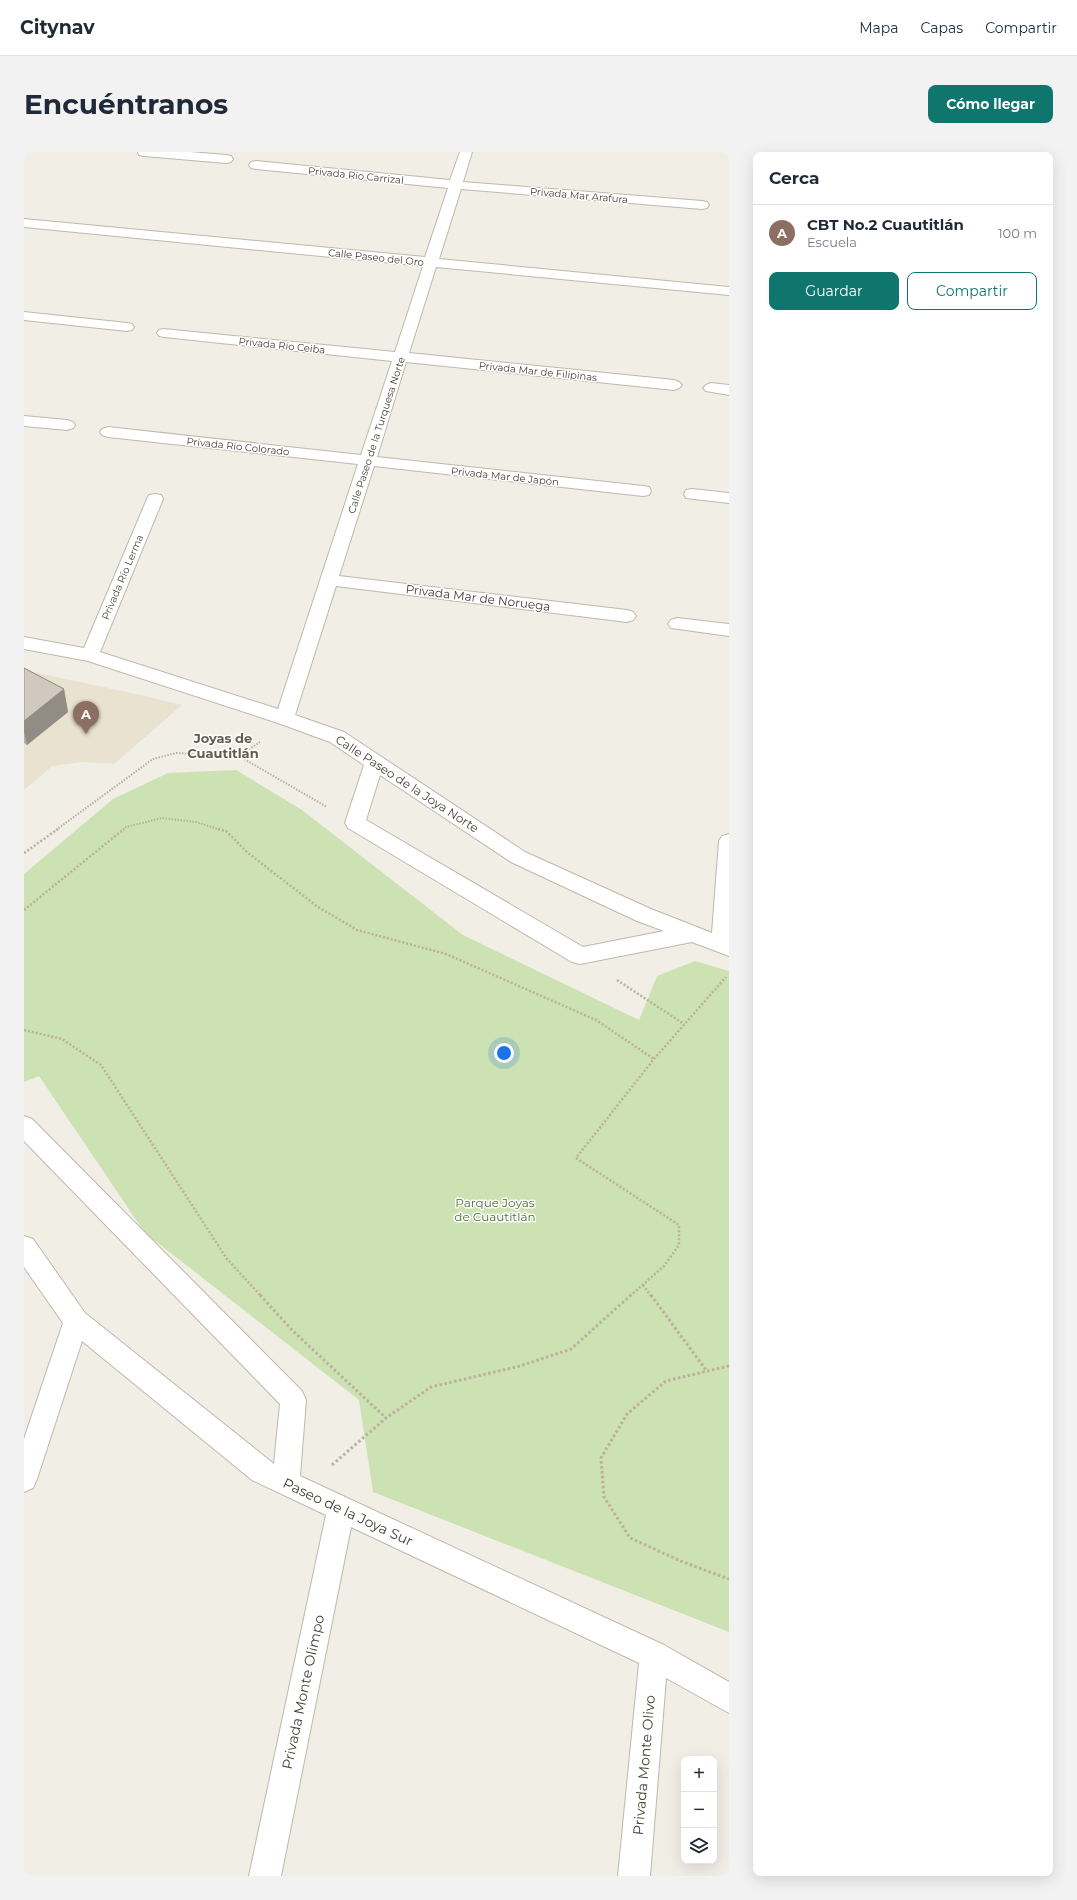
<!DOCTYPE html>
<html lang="es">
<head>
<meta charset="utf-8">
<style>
	:root { --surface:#fff; --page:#f2f2f3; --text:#1f2937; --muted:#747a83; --line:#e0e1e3; --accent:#0f766e }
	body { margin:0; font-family:Montserrat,sans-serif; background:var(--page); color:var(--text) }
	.controls { position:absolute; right:12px; bottom:12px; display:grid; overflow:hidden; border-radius:8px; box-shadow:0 4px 16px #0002 }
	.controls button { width:36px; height:36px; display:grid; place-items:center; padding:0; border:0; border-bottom:1px solid var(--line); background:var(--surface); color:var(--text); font:20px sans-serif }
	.you { position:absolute; left:480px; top:901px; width:14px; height:14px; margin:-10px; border:3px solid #fff; border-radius:50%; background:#1a73e8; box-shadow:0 0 0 6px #1a73e833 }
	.badge { display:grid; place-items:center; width:26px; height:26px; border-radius:50%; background:var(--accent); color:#fff; font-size:13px; font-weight:700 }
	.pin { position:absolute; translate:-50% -33px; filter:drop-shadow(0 1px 2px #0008) }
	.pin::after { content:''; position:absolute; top:21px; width:14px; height:12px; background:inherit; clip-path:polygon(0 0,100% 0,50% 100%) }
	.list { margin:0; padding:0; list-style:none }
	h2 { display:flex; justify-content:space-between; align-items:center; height:52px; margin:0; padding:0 16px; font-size:17px }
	h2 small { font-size:13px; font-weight:400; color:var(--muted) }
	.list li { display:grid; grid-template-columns:26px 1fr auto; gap:12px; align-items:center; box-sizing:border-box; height:56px; padding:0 16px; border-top:1px solid var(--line) }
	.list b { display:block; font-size:15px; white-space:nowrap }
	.list p { margin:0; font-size:13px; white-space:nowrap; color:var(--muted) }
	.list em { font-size:13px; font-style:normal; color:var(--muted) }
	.actions { display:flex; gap:8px; padding:12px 16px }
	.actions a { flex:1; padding:9px 0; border:1px solid var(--accent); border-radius:8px; text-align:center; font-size:14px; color:var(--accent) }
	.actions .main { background:var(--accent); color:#fff }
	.icon { flex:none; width:22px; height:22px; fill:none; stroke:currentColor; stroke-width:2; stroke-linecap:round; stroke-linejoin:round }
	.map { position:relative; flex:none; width:705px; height:1724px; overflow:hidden; border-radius:8px }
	header { display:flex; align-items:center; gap:24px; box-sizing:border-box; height:56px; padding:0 20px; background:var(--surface); border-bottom:1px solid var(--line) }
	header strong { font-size:19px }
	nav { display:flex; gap:22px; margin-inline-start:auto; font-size:14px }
	.intro { display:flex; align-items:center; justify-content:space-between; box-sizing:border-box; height:96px; padding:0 24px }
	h1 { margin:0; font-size:28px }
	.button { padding:10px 18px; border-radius:8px; background:var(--accent); color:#fff; font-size:14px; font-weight:700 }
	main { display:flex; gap:24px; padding:0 24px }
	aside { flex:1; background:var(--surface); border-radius:8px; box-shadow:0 4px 16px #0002 }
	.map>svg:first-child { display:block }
	.education { fill:#e9e2d1 }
	.green { fill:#cde2b2 }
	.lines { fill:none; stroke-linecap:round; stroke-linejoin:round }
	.minor-casing { stroke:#beb8ad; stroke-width:2 }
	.path-far2 { stroke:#bcb09c; stroke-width:2; stroke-dasharray:1.5 1.5; stroke-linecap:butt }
	.path-far1 { stroke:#bcb09c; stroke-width:2.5; stroke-dasharray:2 2; stroke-linecap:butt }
	.path { stroke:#bcb09c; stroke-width:3; stroke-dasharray:2.5 2.5; stroke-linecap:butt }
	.minor { fill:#fff; fill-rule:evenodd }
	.wall { fill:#b4ada3 }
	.shaded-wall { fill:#928d84 }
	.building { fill:#d1c9bd; stroke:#928d84 }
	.labels { text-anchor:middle; stroke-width:3; stroke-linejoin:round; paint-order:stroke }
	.far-street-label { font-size:10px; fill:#433e36; stroke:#fff }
	.street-label { font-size:12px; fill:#433e36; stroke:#fff }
	.park-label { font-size:12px; fill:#486f2f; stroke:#fff }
	.neighbourhood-label { font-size:13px; font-weight:bold; fill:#655b4e; stroke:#fff }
	.near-street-label { font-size:14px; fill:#433e36; stroke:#fff }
</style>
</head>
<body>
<header>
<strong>Citynav</strong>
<nav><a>Mapa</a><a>Capas</a><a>Compartir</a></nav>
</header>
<div class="intro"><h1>Encuéntranos</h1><a class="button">Cómo llegar</a></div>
<main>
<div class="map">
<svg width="705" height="1724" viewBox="0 0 705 1724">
	<rect width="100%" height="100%" fill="#f1eee6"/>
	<path class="education" d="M0,518L126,545L158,553L90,612L59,610L28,614L0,638Z"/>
	<path class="green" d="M212,618L278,658L439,783L615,868L633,824L671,809L705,819V1480L349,1340L335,1248L121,1081L15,924L0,930V722L89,647L144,621Z"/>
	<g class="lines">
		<g class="minor-casing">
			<path id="minor" d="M114,0H166L202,3L207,4L209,7L207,10L202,11L120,4L115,3Z
				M436,0H448L439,30L678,49L683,50L685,53L683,56L678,57L437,37L415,107L705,135V143L412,115L385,201L650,228L655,230L658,233L655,236L650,238L382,210L353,305L619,334L625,335L627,339L625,343L619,344L350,314L315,424L603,458L609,460L612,464L609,468L603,470L312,434L271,563L320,580L501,700L627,757L688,781L695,689L698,684L705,682V804L668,790L556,812L548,810L324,676L321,671L340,613L306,590L254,571L64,509L0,497V485L60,496L123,347L125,343L131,342L137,343L139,347L76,500L254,557L334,312L84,285L78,283L76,280L78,277L84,275L337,303L368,209L140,185L135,184L133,181L135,178L140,177L371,200L399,114L0,75V67L401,105L424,36L232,17L227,16L225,13L227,10L232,9L426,28ZM356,623L487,710L613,769L640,779L559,795L342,668Z
				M0,160L103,171L108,172L110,175L108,178L103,179L0,168Z
				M687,231L705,233V243L682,239L679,236L682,233Z
				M0,264L43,268L49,270L51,273L49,276L43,278L0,274Z
				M668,337L705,341V351L662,346L660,342L662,338Z
				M653,466L705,472V484L647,476L644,472L647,468Z
				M0,964L8,967L278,1239L282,1248L276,1324L640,1493L705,1530V1561L642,1526L626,1724H594L615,1511L327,1375L257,1724H225L302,1363L228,1328L58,1189L13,1327L9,1336L0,1340V1287L39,1171L0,1115V1084L9,1087L61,1161L250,1312L256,1252L0,989Z"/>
		</g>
		<path class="path-far2" d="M215,604L303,655
			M32,678L129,607L152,601L215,604L236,590
			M99,678L102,675L138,666L172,670L197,678"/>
		<path class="path-far1" d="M194,677L202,679L224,701L294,755L333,778L422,802L572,868L630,907
			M0,701L34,677
			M0,758L100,677
			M593,828L660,872
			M0,878L38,887L77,913L203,1107L237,1144
			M619,1133L627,1144
			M606,1144L640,1114L655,1093V1073L552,1006L630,907L702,825"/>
		<path class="path" d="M236,1143L269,1179L362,1266
			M627,1143L682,1218
			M705,1214L642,1229L603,1262L577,1306L580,1345L606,1386L659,1410L705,1427
			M308,1313L362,1266L407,1235L496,1214L547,1197L607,1143"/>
		<use href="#minor" class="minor"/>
	</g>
	<path class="wall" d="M0,516L40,537L44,560L3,593L0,591Z"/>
	<path class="shaded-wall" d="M40,537L44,560L3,593L0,579V569Z"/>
	<path class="building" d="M0,516L40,537L0,569Z"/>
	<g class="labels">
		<g class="far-street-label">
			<text transform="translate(332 23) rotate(6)" y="4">Privada Río Carrizal</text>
			<text transform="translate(555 43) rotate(5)" y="4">Privada Mar Arafura</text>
			<text transform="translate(352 105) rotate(6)" y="4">Calle Paseo del Oro</text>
			<text transform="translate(258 193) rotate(6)" y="4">Privada Río Ceiba</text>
			<text transform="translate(514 219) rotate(6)" y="4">Privada Mar de Filipinas</text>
			<text transform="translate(352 283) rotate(-72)" y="4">Calle Paseo de la Turquesa Norte</text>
			<text transform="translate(214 294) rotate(6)" y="4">Privada Río Colorado</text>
			<text transform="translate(481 324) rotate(6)" y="4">Privada Mar de Japón</text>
			<text transform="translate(98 425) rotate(-67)" y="4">Privada Río Lerma</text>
		</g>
		<g class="street-label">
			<text transform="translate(454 446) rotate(7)" y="4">Privada Mar de Noruega</text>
			<text transform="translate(383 632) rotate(33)" y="4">Calle Paseo de la Joya Norte</text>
		</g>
		<g class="park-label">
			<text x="471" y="1055">Parque Joyas<tspan x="471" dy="14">de Cuautitlán</tspan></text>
		</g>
		<g class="neighbourhood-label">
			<text x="199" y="591">Joyas de<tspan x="199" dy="15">Cuautitlán</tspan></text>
		</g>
		<g class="near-street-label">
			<text transform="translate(324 1360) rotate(25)" y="5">Paseo de la Joya Sur</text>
			<text transform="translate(279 1540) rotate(-78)" y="5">Privada Monte Olimpo</text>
			<text transform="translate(620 1613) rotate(-85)" y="5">Privada Monte Olivo</text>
		</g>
	</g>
</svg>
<div class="controls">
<button>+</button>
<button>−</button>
<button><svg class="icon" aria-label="layers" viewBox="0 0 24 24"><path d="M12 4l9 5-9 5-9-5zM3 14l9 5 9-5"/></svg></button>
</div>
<div class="you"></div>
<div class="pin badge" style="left:62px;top:582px;background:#8d6e63">A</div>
</div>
<aside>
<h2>Cerca<small></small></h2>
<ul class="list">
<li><span class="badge" style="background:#8d6e63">A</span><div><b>CBT No.2 Cuautitlán</b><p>Escuela</p></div><em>100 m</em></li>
</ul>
<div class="actions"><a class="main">Guardar</a><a>Compartir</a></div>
</aside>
</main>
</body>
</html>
